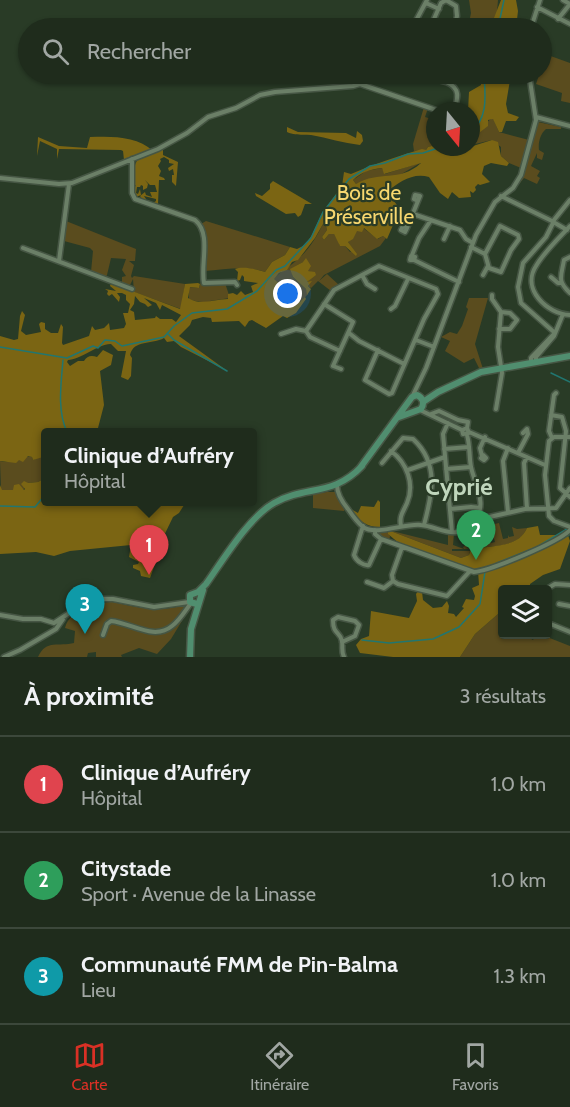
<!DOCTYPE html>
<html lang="fr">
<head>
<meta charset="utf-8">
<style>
	:root { --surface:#1f2c1c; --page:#2c3829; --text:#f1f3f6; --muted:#a1a7a3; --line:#3c483b; --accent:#d93025 }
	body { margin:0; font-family:Cabin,sans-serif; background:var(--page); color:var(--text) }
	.controls { position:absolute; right:18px; bottom:18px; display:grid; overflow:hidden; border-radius:6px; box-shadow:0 2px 4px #0004 }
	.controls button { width:54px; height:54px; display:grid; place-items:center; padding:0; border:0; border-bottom:2px solid var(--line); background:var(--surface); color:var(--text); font:30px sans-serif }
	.compass { position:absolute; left:426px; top:102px; width:54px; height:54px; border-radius:50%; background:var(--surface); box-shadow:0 2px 4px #0004; rotate:162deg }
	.you { position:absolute; left:288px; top:294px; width:21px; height:21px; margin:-15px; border:4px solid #fff; border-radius:50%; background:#1a73e8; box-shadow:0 0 0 9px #1a73e833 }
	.badge { display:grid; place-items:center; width:39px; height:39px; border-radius:50%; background:var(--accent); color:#fff; font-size:20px; font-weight:700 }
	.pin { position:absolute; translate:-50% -50px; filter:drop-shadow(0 2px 3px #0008) }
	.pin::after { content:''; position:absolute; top:32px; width:21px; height:18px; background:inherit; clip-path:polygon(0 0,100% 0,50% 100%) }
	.popup { position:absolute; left:41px; top:428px; width:216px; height:78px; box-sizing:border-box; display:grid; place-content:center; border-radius:6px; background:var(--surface); filter:drop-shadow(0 2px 4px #0005); font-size:20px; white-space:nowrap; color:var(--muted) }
	.popup b { font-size:22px; color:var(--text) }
	.popup::after { content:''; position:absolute; left:50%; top:100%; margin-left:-12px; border:12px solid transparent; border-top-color:var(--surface) }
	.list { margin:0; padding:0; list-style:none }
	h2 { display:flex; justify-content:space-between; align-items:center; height:78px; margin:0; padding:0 24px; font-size:26px }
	h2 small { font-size:20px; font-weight:400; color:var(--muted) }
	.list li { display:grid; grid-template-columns:39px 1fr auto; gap:18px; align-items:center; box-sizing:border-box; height:96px; padding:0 24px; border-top:2px solid var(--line) }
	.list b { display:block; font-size:22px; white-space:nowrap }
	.list p { margin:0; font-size:20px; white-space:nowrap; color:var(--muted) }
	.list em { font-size:20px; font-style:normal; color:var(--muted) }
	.icon { flex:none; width:33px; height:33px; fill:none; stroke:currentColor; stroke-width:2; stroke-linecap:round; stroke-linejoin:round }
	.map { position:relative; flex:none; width:570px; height:657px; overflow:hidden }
	.search { position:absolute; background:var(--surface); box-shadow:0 2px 4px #0004; left:18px; right:18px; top:18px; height:66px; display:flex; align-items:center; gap:15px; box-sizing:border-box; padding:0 21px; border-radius:33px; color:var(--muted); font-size:22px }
	.sheet { height:366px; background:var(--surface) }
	nav { display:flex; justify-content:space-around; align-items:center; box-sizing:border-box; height:84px; border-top:2px solid var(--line); background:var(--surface); font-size:16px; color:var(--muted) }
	nav a { display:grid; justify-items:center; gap:3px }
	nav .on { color:var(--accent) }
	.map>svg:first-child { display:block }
	.green { fill:#5a4c1e }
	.forest { fill:#7b6513; fill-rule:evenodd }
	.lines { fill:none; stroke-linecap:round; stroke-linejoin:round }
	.stream { stroke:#217670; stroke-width:1.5 }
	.minor-casing { stroke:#465644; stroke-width:7 }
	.major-casing { stroke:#465644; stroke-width:9 }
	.minor { stroke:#6b7f67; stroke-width:4 }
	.major { stroke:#508e6f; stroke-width:6 }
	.labels { text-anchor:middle; stroke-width:4.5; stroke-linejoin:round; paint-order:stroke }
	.park-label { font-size:21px; fill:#f7d76f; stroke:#293b26 }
	.quarter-label { font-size:24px; font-weight:bold; fill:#c0d6bc; stroke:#293b26 }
</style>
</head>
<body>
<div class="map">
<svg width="570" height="657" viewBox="0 0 570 657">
	<rect width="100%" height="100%" fill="#293b26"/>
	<path class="green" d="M469,0H498L497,12L490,28H468L471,13Z
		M542,47L545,54L570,63V103L561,101L562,93L536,84L538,78L536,74H542Z
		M424,107L428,108L425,117L435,120L433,129L435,130V145L428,147L426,150L414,151L413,144Z
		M493,118L499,132L529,140L521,168L509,163L501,156V147L492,140L471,145V139C481,135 483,122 493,118Z
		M538,122L561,127V129H546C540,134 538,143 539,150L544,153L542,160L537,158V153L531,166L540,171L537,176L540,178L537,184L524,178L510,195L523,177Z
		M422,162L398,176L356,184L353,180L366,171L382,168L385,174Z
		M66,221L136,249L135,261H129L134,265L131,276L132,278L134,276L185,284L181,309L134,292L133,279L130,285L122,283V277L126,276L122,270L126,259L111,258L107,275L105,278L91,272L93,251L90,248L64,241Z
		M206,221L290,247L285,255L272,262L265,272C246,265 225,270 204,271L205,254L201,224Z
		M323,224L326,226L327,230L322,237L324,240L329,234H334L339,242V245L345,246L350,252L353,250L348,242L357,230L363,228L378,239L383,236L386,238L380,246L324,275L319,281L327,274L339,285L331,291L318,281L311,288L309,287L307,282L312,277L311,272L308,271L303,262L291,269L293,277L306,289L308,294L301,302L273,279C281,271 291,266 298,259C309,250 317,236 323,224Z
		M201,282L205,285L225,283L230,298L210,301L209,303L189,300V287L199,288Z
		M469,298H488L475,344L483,369L480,370L474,358L464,363L445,351L450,341L441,337L450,332L457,334L462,326L468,309L466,307Z
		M45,454V478L38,482L28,483L23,490H1L0,461C12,465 22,454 32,457L33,460Z
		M327,492H336L345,508L344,511L313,508V494Z
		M499,523L503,539L508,538V535L509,537L514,536L512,527L517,529L527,528C519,548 493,546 474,548L467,531L469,529L477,544L481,542L479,538L481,537L485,544L489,543L490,540L491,543L495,542L490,525Z
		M388,530V533L390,536L389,541L377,535V532L388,530L448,545V534H454L453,545L464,549L463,547L469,544L465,531L472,546L465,548L471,549H452V551H470L469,555L461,558Z
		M112,602C139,608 161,613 188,604L191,606L171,639L157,654L139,648L121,655L122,657H96V652L88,653L87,657H38C46,639 59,647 74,643L75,631L65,628C70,609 94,603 112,602Z
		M501,607H502V634L525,635L533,640L536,635H542L570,646V657H460L475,634L498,614Z"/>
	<path class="forest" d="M501,0H516L518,11L516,28H490Z
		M480,74H511L506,104L508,113L519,117L516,121H506L502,132H499L493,119L488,120V126L471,139V123L473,119L471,117V111H468L469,92L481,85Z
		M287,127L298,132L346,133L356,138L357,131L362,135L363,141L360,145C343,143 328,138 311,135C302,134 296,136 287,132Z
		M38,137L59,146L87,148L90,137C112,136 137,136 153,151L124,160L123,151L121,150L59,149L57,159V149L40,141L37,156Z
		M492,140L498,142L501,156L509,163L507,166L491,163L484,166L482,174L490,182L480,185L478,184L475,187L476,190L473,193L470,191L471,197L459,198L452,192L448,199L440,193L429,177C413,172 399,182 387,192L400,209L387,239L383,236L377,239L364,228L362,232L357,231L353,239L348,242L357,254L356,256L345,246H340L334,234H329L324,240L322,237L327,230L326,226L323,224L315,238L298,260L292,262L287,270L279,273L274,279L300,302L305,297L306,299L296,313L287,318L283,316L266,328L252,320L249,321L245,327L239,321L212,322L211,318L203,317L192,320L190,325L179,336L226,370L181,347L174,341L167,342L164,338C152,345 134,339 130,355L132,358L131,376L128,380L121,377L126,351H118L111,344C100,343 80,360 68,360L67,362L70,366L78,361H84C87,356 91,355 97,357L103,350L113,355L111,365L100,371L104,405L98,428L100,432H45V454L43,457L33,460L32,457L28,456L23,462L19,460L16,463L0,461V336L14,340L18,339L20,316L22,311L25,315L21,331L26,335L41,332L39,324L41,322L45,323V329L51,333H58L61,324L63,327L62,343L63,345L89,336L92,326L95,330L104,328L109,323L110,330L124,328L126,324L123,313H128L130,304L126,300V295L122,293H117L120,297L119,302L112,294L109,296L107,294L108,291L105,289L116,291L110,286L111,283L180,309L185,284L198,283L200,284L199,288L190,287L188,298C200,306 214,299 228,299V294L233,293L237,295L241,291L245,295L253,292L251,286L258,283L244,281V277L242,275L240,280L237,281L238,272L235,269C242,266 257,269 265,272L272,262L285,255L290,247L297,249L305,245L312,235L322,213L342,186L344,172L351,174C374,164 398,156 422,149L426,150L428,147L435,145V147H455L452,150L457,151ZM421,163C399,183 379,170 356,184L353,180C361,172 371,169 382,168L384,174ZM135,296L140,302L145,304L148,307L152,305L144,298L156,303L160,310L162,305L181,315L176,322L172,319H160L156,316L155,318L135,320L134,312L130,310L134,304Z
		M162,149L163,150V155L178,162L176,186L172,182V175H174L173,169L169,171L168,168L174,164L169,163V160L164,157L160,159L161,161L158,166L161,171L159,176L164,178L165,180H159L158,204L160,206L148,204V200L153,203L156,201V199L144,196L146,199L144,202L140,196L145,192L146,195L152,197L150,192H157L155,185H150L145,180L148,184L147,188L143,190V186L141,185L140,187H137L136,193L138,194L140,189L141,195L136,197L133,195V187L136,186L133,183C135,154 136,159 162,149Z
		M273,181L312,204H305L301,215L298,217L295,213L286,214L256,196L255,193L262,196L270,189V184Z
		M306,258L311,266L308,271L315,272L316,275L307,282L312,281L308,286L311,289L307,295L306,289L293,277L290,269L303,262Z
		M45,478V502H186L179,513L173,517L159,546L160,550L150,578L141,576L140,571L133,568V565L138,564L139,562L129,557L131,545L70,551L54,556L36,552L0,554V485L2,490H13L14,485L19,484L24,490L25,489L21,484L24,481L28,483L38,482Z
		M378,500L380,502V527C365,527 359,520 351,509L358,513L361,506L374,507Z
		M538,526L540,535H568L570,541L560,569L543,575L530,584V589L502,590V607H501L498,614L475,634L460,657H393L360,653L356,645L361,639L369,636L371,611L409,618L417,601L416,594L419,590L422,592L423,600L433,608L442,607L447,601L449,606L448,613L454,614L456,617L464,608L462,607L466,599L474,600L475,596L472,588L479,585L478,571L400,544L388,534V530L461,558L469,555L471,549C490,545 518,549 527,528Z"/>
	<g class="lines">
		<path class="stream" d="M498,28L504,0
			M471,132C489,117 485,94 484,74
			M168,334L174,340L227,371
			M0,347L67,358L93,346L98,348L105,340L115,341L122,346L164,337L174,326L192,313L227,309L257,291L276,270L285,266L311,238L323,212L349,179L370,166L385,163L408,154L423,153L441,147
			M63,360C61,384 57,411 67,432
			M551,373L570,382
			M136,502H137
			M0,506L35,507L45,495
			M544,548L569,535
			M497,563L537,547L567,529
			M491,570L510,563
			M362,640L389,643L433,639L459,627L480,604L485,572"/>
		<g class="minor-casing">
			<path id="minor" d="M563,0L570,4
				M426,3L439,9
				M537,7L570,24
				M558,19L570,4
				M412,28L427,0
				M430,28L441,3L446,0L456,6L457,16L454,28
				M531,28L540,0
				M416,74L446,82
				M450,74L446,82C461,88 458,98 454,111
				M360,84L369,74
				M536,117L570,126
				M132,159V193L135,199L195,220C212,234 200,264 204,283L235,282L237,285
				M0,178L59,184L72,183L158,149L187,133L208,117L236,108L260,95L275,92L353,86L360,84L439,111
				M501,196L552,221
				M413,214L460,230L466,239L473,243
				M554,220L570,200
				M553,223L546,237L523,263L518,287L521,303L555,333
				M555,223L567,230
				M570,226C559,238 544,252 536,266C521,289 547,314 570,315
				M407,228L405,232L401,230L403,226L407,228L420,196L415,195L414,199L418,201
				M444,239L450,226
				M471,247L485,254L489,268L501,272L511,250L519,239L518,235L500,226L485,254
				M23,248L132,289
				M412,255L419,238L431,220
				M570,257L564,260C561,277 557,281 570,293
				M414,260H410L411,256L415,257L414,260L459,282
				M59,261L69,184
				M362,275L367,284L375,289
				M483,275L488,266
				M551,277L558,283H561
				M492,295V299L501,312L498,347L502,373L496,409
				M324,304L353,322L333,366L341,369
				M391,309L395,306L408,279
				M499,329H510L517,320L510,313L501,312
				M306,331L334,290L379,266L436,289L438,294L424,319L392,393L389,394L365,380L378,350
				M306,331L310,337L340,351
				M349,333L359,341L404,364
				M281,334L296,329L306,331
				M416,340L434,347
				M536,361V357L554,336L563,314
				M531,363V358L554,334
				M413,395L426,368L476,235L495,202L513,188L521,175L536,120L529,74
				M420,410L462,430L467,428L469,433L463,434L462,430
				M431,414L439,411L458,420L468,422L467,428
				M551,415L562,417L566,431L560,488L570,497
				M448,423L443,434L452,532
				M469,432L545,465
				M570,437H554L549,441L545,475L549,516L554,521L570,527
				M552,438L549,431L554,395L556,393
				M444,449L469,447
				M391,451C407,463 415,484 407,503C403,512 399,516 401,526
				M518,453L528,434L527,429L523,433
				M483,455L486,458L484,460L481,458Z
				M482,456L480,448L485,437
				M382,463L403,438L413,439C440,464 432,495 424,525
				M446,469L471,467
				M408,470L445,457
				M337,485C337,493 343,503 348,509C352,515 357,522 363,527C376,536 405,523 421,525C434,526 444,534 457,532C463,531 469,528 473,523C489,505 475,486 471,467C469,456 470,445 467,435
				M450,509L471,507L480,508
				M527,509L524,463L527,457
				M508,512L503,461L508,448
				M478,515L485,518L525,509L556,508L570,488
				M363,526L354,555C356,561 364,566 369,565L381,539
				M375,530V534L381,539L474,572C492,570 559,542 570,530
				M402,547L392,575L393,581L398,584L447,596L470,571
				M367,582L384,588L393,581
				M545,590L555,584L570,585
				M559,604L570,606
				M0,615L23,619H41L54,623L83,604L100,599H113L154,607L189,602
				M548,623L570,632
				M103,635L107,624L111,621C132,623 154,641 172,626C180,620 185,611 191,603
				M342,642L355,636L359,625L355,621L338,617L333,620C333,635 340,631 342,641C343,647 341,651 344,657
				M4,657L20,650L56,629L63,619"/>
		</g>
		<g class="major-casing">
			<path id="major" d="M423,402L438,392L481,372L570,356
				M360,468L412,397L417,395C423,398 425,403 421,409L399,417
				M197,604L190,602V595L198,592L206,584C223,560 249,517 274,503C306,485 333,497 362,466
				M190,657L191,629L203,590"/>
		</g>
		<use href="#minor" class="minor"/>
		<use href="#major" class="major"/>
	</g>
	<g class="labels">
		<g class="park-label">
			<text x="369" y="200">Bois de<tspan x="369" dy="24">Préserville</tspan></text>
		</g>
		<g class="quarter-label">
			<text x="459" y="495">Cyprié</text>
		</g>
	</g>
</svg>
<div class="controls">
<button><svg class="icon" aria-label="layers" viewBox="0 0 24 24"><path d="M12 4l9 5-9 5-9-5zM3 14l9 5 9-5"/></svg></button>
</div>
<svg class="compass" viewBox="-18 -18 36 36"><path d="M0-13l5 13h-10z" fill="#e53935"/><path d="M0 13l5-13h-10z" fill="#a1a7a3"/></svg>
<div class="you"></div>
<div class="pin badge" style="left:149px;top:575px;background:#e0444e">1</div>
<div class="popup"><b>Clinique d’Aufréry</b>Hôpital</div>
<div class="pin badge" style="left:476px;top:560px;background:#2e9e5b">2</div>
<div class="pin badge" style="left:85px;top:634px;background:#0f9aa8">3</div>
<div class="search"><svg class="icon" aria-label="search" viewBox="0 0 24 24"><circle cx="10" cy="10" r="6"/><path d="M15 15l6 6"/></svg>Rechercher</div>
</div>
<section class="sheet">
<h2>À proximité<small>3 résultats</small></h2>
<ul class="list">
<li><span class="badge" style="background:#e0444e">1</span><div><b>Clinique d’Aufréry</b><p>Hôpital</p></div><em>1.0 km</em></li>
<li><span class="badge" style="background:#2e9e5b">2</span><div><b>Citystade</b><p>Sport · Avenue de la Linasse</p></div><em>1.0 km</em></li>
<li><span class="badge" style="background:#0f9aa8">3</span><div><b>Communauté FMM de Pin-Balma</b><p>Lieu</p></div><em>1.3 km</em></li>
</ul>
</section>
<nav>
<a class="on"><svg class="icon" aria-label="map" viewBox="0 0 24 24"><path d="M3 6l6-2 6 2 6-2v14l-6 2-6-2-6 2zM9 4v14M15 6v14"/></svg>Carte</a>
<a><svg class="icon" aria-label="directions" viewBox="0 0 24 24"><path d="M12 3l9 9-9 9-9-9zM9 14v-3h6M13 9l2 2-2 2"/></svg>Itinéraire</a>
<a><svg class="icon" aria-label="saved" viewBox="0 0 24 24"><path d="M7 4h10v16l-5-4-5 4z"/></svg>Favoris</a>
</nav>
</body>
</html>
